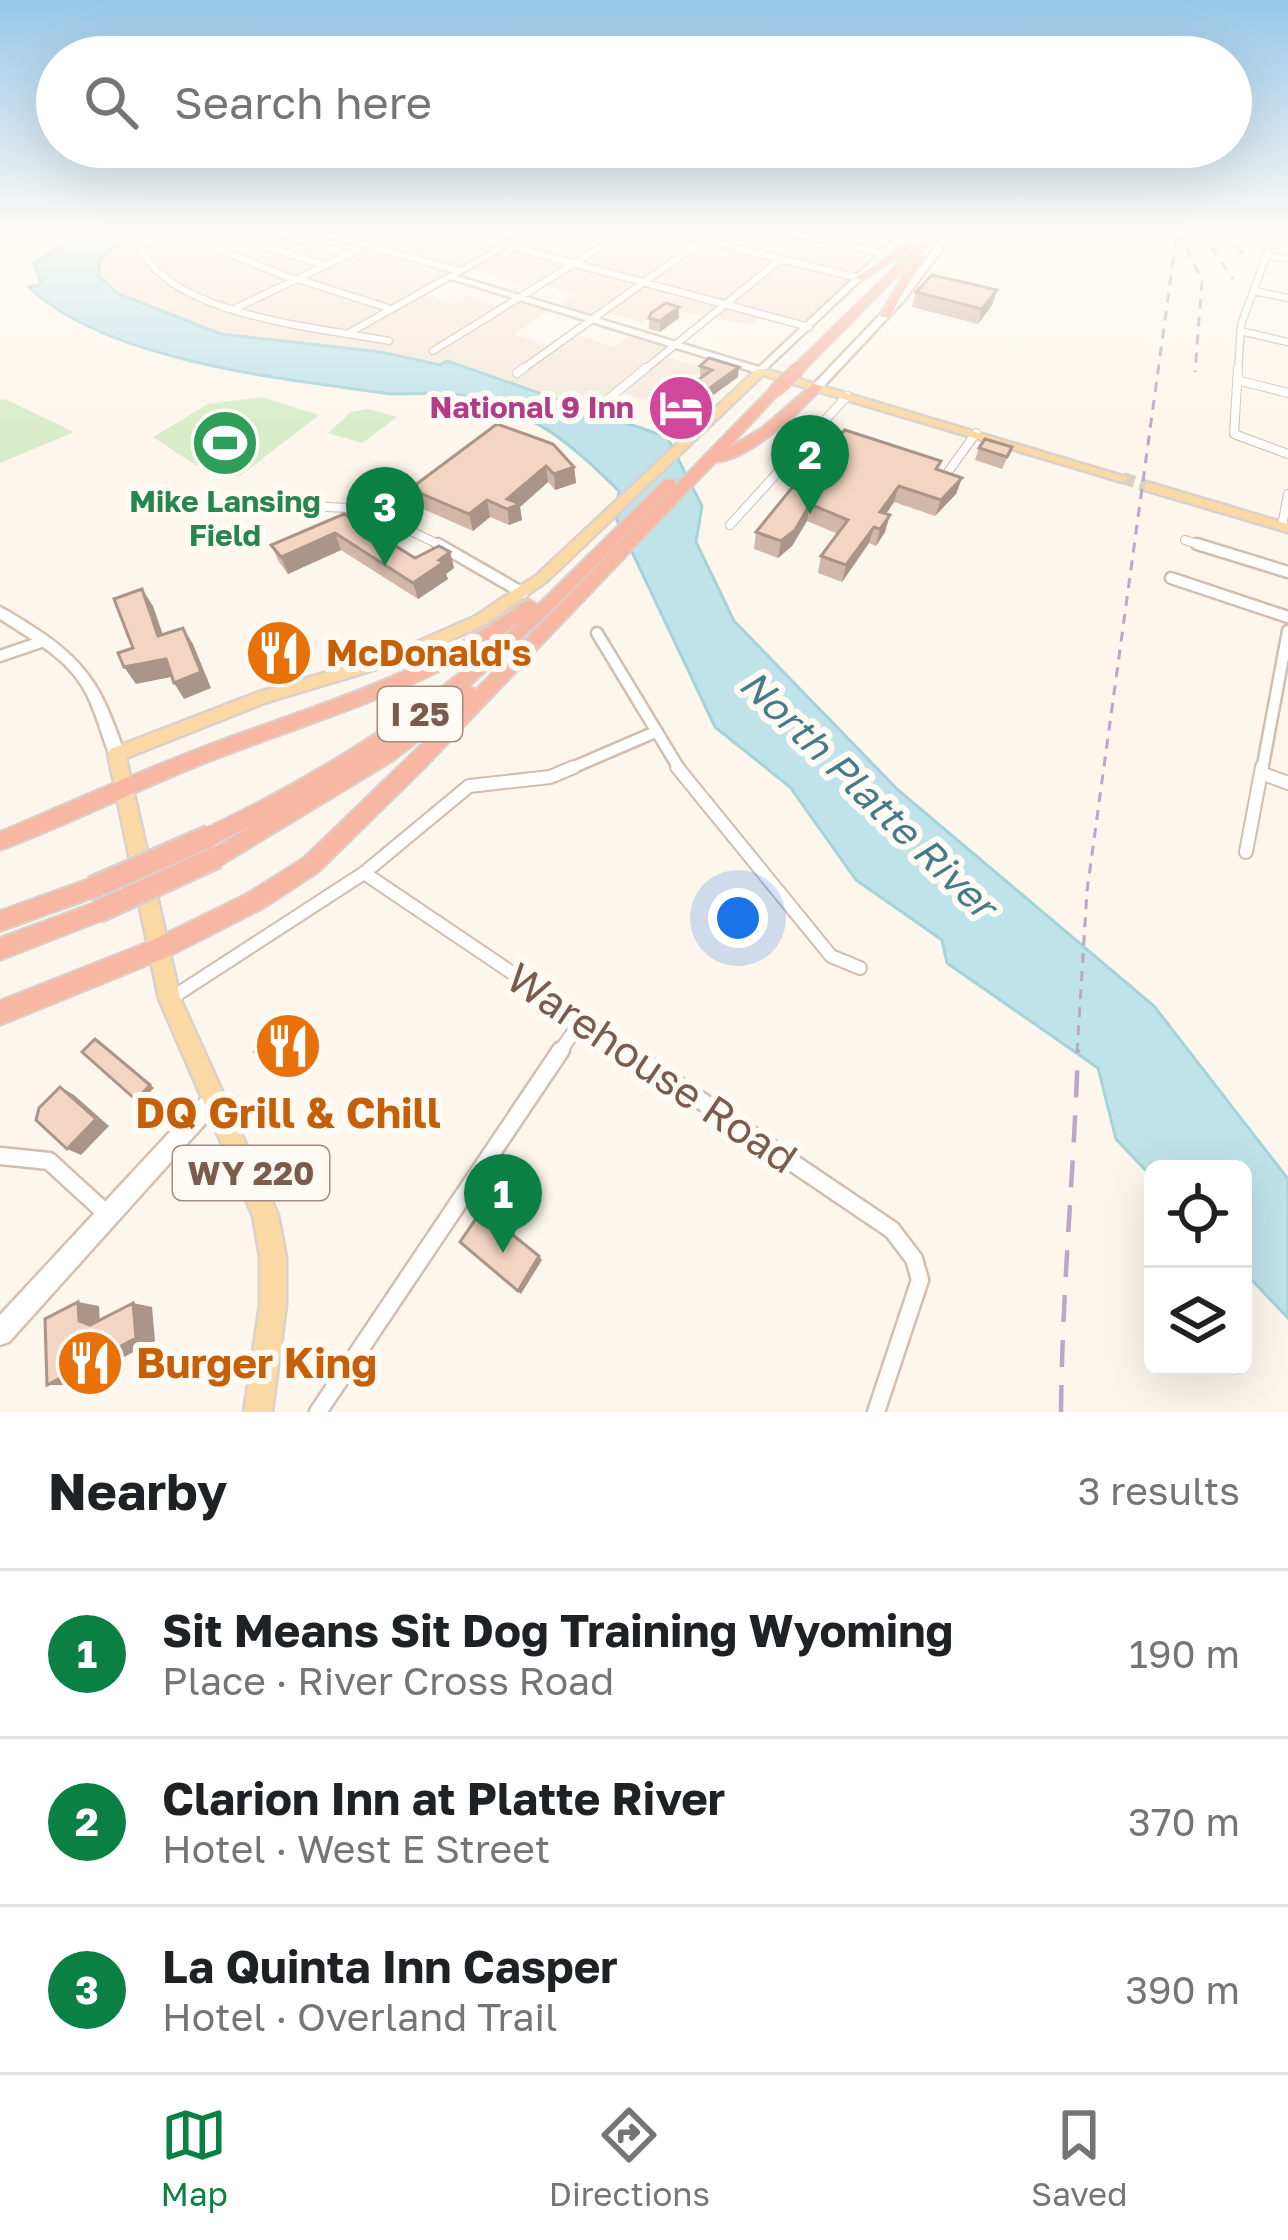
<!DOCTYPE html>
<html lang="en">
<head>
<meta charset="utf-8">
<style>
	:root { --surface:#fff; --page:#f2f2f2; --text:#202124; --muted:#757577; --line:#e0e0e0; --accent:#0b8043 }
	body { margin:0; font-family:"Golos Text",sans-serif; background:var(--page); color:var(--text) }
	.controls { position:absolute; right:36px; bottom:36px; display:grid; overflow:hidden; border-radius:18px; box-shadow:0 12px 48px #0002 }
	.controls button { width:108px; height:108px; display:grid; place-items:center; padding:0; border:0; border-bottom:3px solid var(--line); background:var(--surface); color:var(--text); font:60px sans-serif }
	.you { position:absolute; left:738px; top:918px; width:42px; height:42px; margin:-30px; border:9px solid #fff; border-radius:50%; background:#1a73e8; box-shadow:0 0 0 18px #1a73e833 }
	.badge { display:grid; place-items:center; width:78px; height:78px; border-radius:50%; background:var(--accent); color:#fff; font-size:39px; font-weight:700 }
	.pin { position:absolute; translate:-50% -99px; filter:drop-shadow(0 3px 6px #0008) }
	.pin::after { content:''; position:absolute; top:63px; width:42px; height:36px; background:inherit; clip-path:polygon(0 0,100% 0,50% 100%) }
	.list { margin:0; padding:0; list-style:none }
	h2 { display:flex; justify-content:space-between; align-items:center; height:156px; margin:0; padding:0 48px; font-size:51px }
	h2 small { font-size:39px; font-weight:400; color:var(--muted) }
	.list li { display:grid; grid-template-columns:78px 1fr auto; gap:36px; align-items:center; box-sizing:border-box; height:168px; padding:0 48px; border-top:3px solid var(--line) }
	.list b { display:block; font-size:45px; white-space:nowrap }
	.list p { margin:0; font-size:39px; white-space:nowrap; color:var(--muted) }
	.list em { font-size:39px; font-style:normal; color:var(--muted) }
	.icon { flex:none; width:66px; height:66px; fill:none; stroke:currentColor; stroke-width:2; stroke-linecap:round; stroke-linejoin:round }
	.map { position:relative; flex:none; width:1288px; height:1412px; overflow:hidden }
	.search { position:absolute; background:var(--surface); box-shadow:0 12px 48px #0002; left:36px; right:36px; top:36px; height:132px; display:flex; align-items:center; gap:30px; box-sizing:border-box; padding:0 42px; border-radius:66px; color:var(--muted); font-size:45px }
	.sheet { height:660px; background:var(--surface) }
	nav { display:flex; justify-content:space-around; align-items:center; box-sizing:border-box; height:168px; border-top:3px solid var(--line); background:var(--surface); font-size:33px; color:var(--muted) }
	nav a { display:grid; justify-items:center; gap:6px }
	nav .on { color:var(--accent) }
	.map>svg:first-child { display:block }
	.residential { fill:#f5e8da }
	.green { fill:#d8ecc9 }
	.water { fill:#bfe3e8; stroke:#a5d3da; stroke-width:3 }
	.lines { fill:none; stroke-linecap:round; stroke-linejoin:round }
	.primary-tunnel { stroke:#dcd0c4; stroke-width:12; stroke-dasharray:12 6; stroke-linecap:butt }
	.street-far4-casing { stroke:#d1beb0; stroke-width:9 }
	.street-far3-casing { stroke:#d1beb0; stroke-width:10 }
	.street-far2-casing { stroke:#d1beb0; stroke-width:15 }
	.street-far1-casing { stroke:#d1beb0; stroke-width:16 }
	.street-casing { stroke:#d1beb0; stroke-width:21 }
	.secondary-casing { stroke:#d6c0b0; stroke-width:5 }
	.primary-casing { stroke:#dad1cd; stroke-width:5 }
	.highway-casing { stroke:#dad1cd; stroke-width:4 }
	.street-far4 { stroke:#fff; stroke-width:6 }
	.street-far3 { stroke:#fff; stroke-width:8 }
	.street-far2 { stroke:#fff; stroke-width:10 }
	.street-far1 { stroke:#fff; stroke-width:12 }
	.street { stroke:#fff; stroke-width:16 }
	.secondary { fill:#fff; fill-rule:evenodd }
	.primary { fill:#fbd9a5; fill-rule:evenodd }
	.highway { fill:#f7b7a3; fill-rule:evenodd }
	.rail-far1 { stroke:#b9a8c9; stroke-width:3; stroke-dasharray:10 8; stroke-linecap:butt }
	.rail { stroke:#b9a8c9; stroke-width:4.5; stroke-dasharray:27 18; stroke-linecap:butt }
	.highway-bridge-far1-casing { stroke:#dad1cd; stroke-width:16; stroke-linecap:butt }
	.highway-bridge-casing { stroke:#dad1cd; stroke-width:26; stroke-linecap:butt }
	.highway-bridge-far1 { stroke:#f7b7a3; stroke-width:14 }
	.highway-bridge { stroke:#f7b7a3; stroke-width:21 }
	.wall { fill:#d1b7a8 }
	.shaded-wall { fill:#aa9588 }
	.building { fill:#f3d5c3; stroke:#aa9588; stroke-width:3 }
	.labels { text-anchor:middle; stroke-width:12; stroke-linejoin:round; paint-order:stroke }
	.far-hotel-label { font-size:30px; font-weight:bold; fill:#b23c85; stroke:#fffaf3; text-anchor:end }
	.far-leisure-label { font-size:30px; font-weight:bold; fill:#27864d; stroke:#fffaf3 }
	.shield { fill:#fffaf3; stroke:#a28b7f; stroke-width:3 }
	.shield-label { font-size:33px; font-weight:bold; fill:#7a5c4d }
	.food-label { font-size:36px; font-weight:bold; fill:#c56008; stroke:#fffaf3; text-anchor:start }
	.water-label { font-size:39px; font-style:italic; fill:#437c86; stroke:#fffaf3 }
	.near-street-label { font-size:42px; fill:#7a5c4d; stroke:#fffaf3 }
	.near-food-label { font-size:42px; font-weight:bold; fill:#c56008; stroke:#fffaf3 }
</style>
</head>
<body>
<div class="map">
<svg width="1288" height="1412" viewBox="0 0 1288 1412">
	<rect width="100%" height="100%" fill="#fdf6ec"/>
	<path class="residential" d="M135,232H903L800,329L761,318L751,325L663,308L643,323L600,311L591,318L557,308L575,294L535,282L527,287L461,267L416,292L454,304L468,296L505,308L516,301L548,311L514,334L556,349L576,335L614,347L630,336L676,349L667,357L704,368L661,405L612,389L590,407L447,361L441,365L381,352L221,334L119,294L99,276L100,260Z"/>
	<path class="green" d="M261,397L319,415L240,476C210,480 177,452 153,437L208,404Z
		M5,399L74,432L0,463V400Z
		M368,409L397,417L362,443L328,433L351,412Z"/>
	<path class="water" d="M83,232H132L100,260L99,276L119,294L221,334L381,352L440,365L447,361L667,437L702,506L696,542L734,621L898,790L1154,1006L1288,1179V1318L1243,1271V1169H1153V1178L1116,1139L1098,1068L947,963L942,940L856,880L790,787L715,727L615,516L619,491C568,440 538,416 466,396C441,389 410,397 384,393C282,379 104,360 29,287L41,284L34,263Z"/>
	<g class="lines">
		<path class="primary-tunnel" d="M1123,478L1150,487"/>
		<g class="street-far4-casing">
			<path id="street-far4" d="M154,232L140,246C168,316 322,328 389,341
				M237,232L223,238L216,248L295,280
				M248,232L247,241L325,265
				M274,232L350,254
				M321,232L459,271
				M495,232L519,238
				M669,232L859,278
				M789,232L885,254
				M506,245L809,327
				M1266,255L1288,259
				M298,279L391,309
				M1254,291L1288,298
				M236,308L396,232
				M1240,331L1288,342
				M347,334L449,277
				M433,351L625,232
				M520,371L714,232
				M643,371L781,259
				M1238,371L1241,325L1275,232"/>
		</g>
		<g class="street-far3-casing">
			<path id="street-far3" d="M1238,368L1234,434L1288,454
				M517,373L524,368
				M1237,380L1288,393
				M602,404L646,368
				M948,472L976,433
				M234,502L365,509L444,547
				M380,518L421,488
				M730,525L847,396
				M1282,526L1288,494
				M1185,540L1206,547"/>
		</g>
		<g class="street-far2-casing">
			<path id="street-far2" d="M438,544L523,593
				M1197,544L1288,572
				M1171,578L1288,617
				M597,633L680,770
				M0,656L44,641
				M567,770L653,733
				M1262,770L1288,631"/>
		</g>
		<g class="street-far1-casing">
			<path id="street-far1" d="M677,767L831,956L860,968
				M1261,773L1288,783
				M1246,852L1262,767
				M364,873L631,1053
				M170,999L364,873L469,786L550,777L574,767
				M559,1053L581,1021"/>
		</g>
		<g class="street-casing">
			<path id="street" d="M626,1050L892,1230L914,1259L920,1280L876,1412
				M0,1156L49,1161L107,1214
				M318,1412L561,1050"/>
		</g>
		<g class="secondary-casing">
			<path id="secondary" d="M525,232H534L456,276L759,367L903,232H911L761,374L445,277Z
				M947,232H955L905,299L821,389H813V385L899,295Z
				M0,607C14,614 27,623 41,632C93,667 104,696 125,754L123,758H111C101,735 96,708 82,686C64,656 29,638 0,619Z
				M214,1089L221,1092L224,1099L221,1106L9,1342L0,1345V1315L207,1092Z"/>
		</g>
		<g class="primary-casing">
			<path id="primary" d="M757,369H765L1129,478L1123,482L1119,481L763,375L547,581L484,625L403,661L267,702L126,758L180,998L278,1215L286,1257V1305L272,1412H244L260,1305V1257L253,1216L159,999L108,754L111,749L256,693L392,653L474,617L537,575Z
				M1150,483L1288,524V532L1145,490V484Z"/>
		</g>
		<g class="highway-casing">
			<path id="highway" d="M930,232H940L917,255L923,258L889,318L880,316L911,261L802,372H794V366Z
				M908,244L913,247L911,249L863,280L854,278Z
				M813,384L823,387C799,412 749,460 715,462L425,767L318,872L263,908L167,957L0,1025V1001L151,941L247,894L304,858L450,717L392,761L224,863L217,866L210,863L207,857L210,851L251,826L210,845L203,842L200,836L203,830C319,775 426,709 521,621C429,690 317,719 212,760C140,788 72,823 0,850V832C71,802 142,770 214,743C328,701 424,675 524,602L530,600L538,605L665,480H675V486L552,610L469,686L476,690L772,387L782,390L727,449L761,429Z
				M92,878L100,881L103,888L100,895L0,931V911Z
				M97,902L105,905L108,912L105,919L0,960V938Z"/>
		</g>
		<use href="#street-far4" class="street-far4"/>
		<use href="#street-far3" class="street-far3"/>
		<use href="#street-far2" class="street-far2"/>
		<use href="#street-far1" class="street-far1"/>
		<use href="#street" class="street"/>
		<use href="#secondary" class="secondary"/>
		<use href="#primary" class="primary"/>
		<use href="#highway" class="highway"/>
		<path class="rail-far1" d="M1179,232L1202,281L1195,372
			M1201,232L1233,279
			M1226,232L1245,256
			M1077,1053L1087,891L1177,232"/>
		<path class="rail" d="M1061,1412C1062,1291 1074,1171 1078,1050"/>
		<g class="highway-bridge-far1-casing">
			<path id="highway-bridge-far1" d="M776,390L798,369"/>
		</g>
		<g class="highway-bridge-casing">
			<path id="highway-bridge" d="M92,888L210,836
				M97,912L217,857"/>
		</g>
		<use href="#highway-bridge-far1" class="highway-bridge-far1"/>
		<use href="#highway-bridge" class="highway-bridge"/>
	</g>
	<path class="wall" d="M997,290L992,305L978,324L912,307L916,292Z
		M649,318H679L660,332L649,329Z
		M700,366L738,377L675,423L659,418V408L702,377L700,376Z
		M553,444L574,467L576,483L555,490L548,482L520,507L522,520L509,525L490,517L473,531L414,505L410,489Z
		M1012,447L1002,469L975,460L979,448Z
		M822,450L938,470L962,478L956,494L935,516L894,502L886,514L885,532L876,546L869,543L842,582L818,573L821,556L838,534L807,521L792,546L778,558L754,549L756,532L805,471L808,454Z
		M344,514L415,558L450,552L454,568L446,574L448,579L418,599L341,550L288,574L279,562L271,545Z"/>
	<path class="shaded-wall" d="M997,290L992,305L978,324L982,309Z
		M679,307V318L660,332V321Z
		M739,367L738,377L675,423V413Z
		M546,466L548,482L520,507L522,520L509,525L507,499Z
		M574,467L576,483L555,490L554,474Z
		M962,478L956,494L935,516L941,500Z
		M899,486L894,502L876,529L880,512Z
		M487,500L490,517L473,531L469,514Z
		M810,504L807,521L792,546L778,558L781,541Z
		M890,515L885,532L876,546L880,529Z
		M874,527L869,543L842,582L846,565Z
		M335,533L341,550L288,574L281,557Z
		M450,552L454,568L446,574L448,579L418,599L413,583Z
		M142,589L153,606L169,652L158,636Z
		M183,628L193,644L211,688L184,699L174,683Z
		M166,659L176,676L136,684L124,667Z
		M305,1023L312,1031L277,1071L268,1063Z
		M95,1039L154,1088L140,1102L136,1100Z
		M60,1087L74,1095L109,1126L81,1155L67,1149Z
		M539,1256L542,1260L521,1294L518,1291Z
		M78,1302L99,1306L100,1324L90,1325L79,1321Z
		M133,1303L152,1307L155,1341L70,1385H47Z"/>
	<path class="building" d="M932,275L997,290L982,309L916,292Z
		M666,303L679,307L660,321L649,318L651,313Z
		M709,358L739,367L675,413L659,408L712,370L700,366Z
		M497,424L553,444L574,467L554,474L546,466L507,499L520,504L507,509L487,500L469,514L410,489Z
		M845,430L941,461L936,469L962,478L941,500L899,486L880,512L890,515L880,529L874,527L846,565L821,556L848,520L810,504L795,530L781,541L756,532L817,457L808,454L814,447L822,450Z
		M985,439L1012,447L1007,457L979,448Z
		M344,514L415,558L439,546L450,552L439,560L444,562L413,583L335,533L281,557L271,545Z
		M142,589L158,636L183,628L201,672L174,683L166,659L124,667L118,653L133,648L114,599Z
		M287,1017L293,1021L297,1017L305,1023L268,1063L255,1052Z
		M95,1039L150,1085L136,1100L82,1052Z
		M60,1087L96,1119L67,1149L36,1120L39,1108Z
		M482,1210L539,1256L518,1291L460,1242Z
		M78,1302L79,1321L90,1325L133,1303L136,1338L47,1385L45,1319Z"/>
	<linearGradient id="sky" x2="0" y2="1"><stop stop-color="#97c7e8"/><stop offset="0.54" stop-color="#fefbf6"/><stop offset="1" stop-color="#fefbf6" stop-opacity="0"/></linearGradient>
	<rect width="1288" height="429" fill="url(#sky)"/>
	<defs>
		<g id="hotel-disc" transform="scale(3.45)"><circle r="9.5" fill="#d1479c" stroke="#fffaf3"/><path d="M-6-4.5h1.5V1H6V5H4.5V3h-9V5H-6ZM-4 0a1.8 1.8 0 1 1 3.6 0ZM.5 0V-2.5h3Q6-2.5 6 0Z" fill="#fff"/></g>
		<g id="stadium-disc" transform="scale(3.45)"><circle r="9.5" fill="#2e9e5b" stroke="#fffaf3"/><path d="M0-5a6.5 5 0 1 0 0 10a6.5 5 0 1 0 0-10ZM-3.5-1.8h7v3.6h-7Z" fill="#fff"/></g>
		<g id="restaurant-disc" transform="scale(3.45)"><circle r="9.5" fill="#e8710a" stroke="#fffaf3"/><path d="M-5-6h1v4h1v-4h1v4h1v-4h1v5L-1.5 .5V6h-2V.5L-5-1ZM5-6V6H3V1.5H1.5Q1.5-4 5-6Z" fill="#fff"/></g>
	</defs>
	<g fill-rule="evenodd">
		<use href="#hotel-disc" x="681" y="408"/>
		<use href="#stadium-disc" x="225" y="443"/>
		<use href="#restaurant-disc" x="279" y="653"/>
		<use href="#restaurant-disc" x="288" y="1046"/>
		<use href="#restaurant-disc" x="90" y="1363"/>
	</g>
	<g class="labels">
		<g class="far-hotel-label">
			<text x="634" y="418">National 9 Inn</text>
		</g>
		<g class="far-leisure-label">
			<text x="225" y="512">Mike Lansing<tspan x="225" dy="34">Field</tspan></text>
		</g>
		<g class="shield">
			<rect x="378" y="687" width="84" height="54" rx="9"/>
			<rect x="173" y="1146" width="156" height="54" rx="9"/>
		</g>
		<g class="shield-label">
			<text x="420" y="726">I 25</text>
			<text x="251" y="1185">WY 220</text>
		</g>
		<g class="food-label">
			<text x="326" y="666">McDonald's</text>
		</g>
		<g class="water-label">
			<text transform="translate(868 794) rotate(44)" y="14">North Platte River</text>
		</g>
		<g class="near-street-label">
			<text transform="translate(652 1068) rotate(34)" y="15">Warehouse Road</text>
		</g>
		<g class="near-food-label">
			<text x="288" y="1128">DQ Grill &amp; Chill</text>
			<text x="136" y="1378" text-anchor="start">Burger King</text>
		</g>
	</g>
</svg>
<div class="controls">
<button><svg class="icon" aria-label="locate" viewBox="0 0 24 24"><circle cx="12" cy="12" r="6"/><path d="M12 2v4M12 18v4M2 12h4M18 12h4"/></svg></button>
<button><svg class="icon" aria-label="layers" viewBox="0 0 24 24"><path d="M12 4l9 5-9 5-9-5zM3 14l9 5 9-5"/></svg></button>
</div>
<div class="you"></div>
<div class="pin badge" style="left:503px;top:1253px">1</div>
<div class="pin badge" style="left:810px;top:514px">2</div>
<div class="pin badge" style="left:385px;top:566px">3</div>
<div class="search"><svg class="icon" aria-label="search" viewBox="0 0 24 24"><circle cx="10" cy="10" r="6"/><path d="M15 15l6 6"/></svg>Search here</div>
</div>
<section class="sheet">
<h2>Nearby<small>3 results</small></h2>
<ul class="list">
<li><span class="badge">1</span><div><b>Sit Means Sit Dog Training Wyoming</b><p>Place · River Cross Road</p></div><em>190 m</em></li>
<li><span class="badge">2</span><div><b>Clarion Inn at Platte River</b><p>Hotel · West E Street</p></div><em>370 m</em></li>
<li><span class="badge">3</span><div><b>La Quinta Inn Casper</b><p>Hotel · Overland Trail</p></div><em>390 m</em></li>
</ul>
</section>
<nav>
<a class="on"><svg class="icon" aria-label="map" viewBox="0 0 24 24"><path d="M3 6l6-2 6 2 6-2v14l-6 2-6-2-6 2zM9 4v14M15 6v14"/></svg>Map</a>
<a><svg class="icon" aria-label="directions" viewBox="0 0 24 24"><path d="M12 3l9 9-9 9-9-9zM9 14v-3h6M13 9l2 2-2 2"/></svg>Directions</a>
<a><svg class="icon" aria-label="saved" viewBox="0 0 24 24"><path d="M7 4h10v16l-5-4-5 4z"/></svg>Saved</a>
</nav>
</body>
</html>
